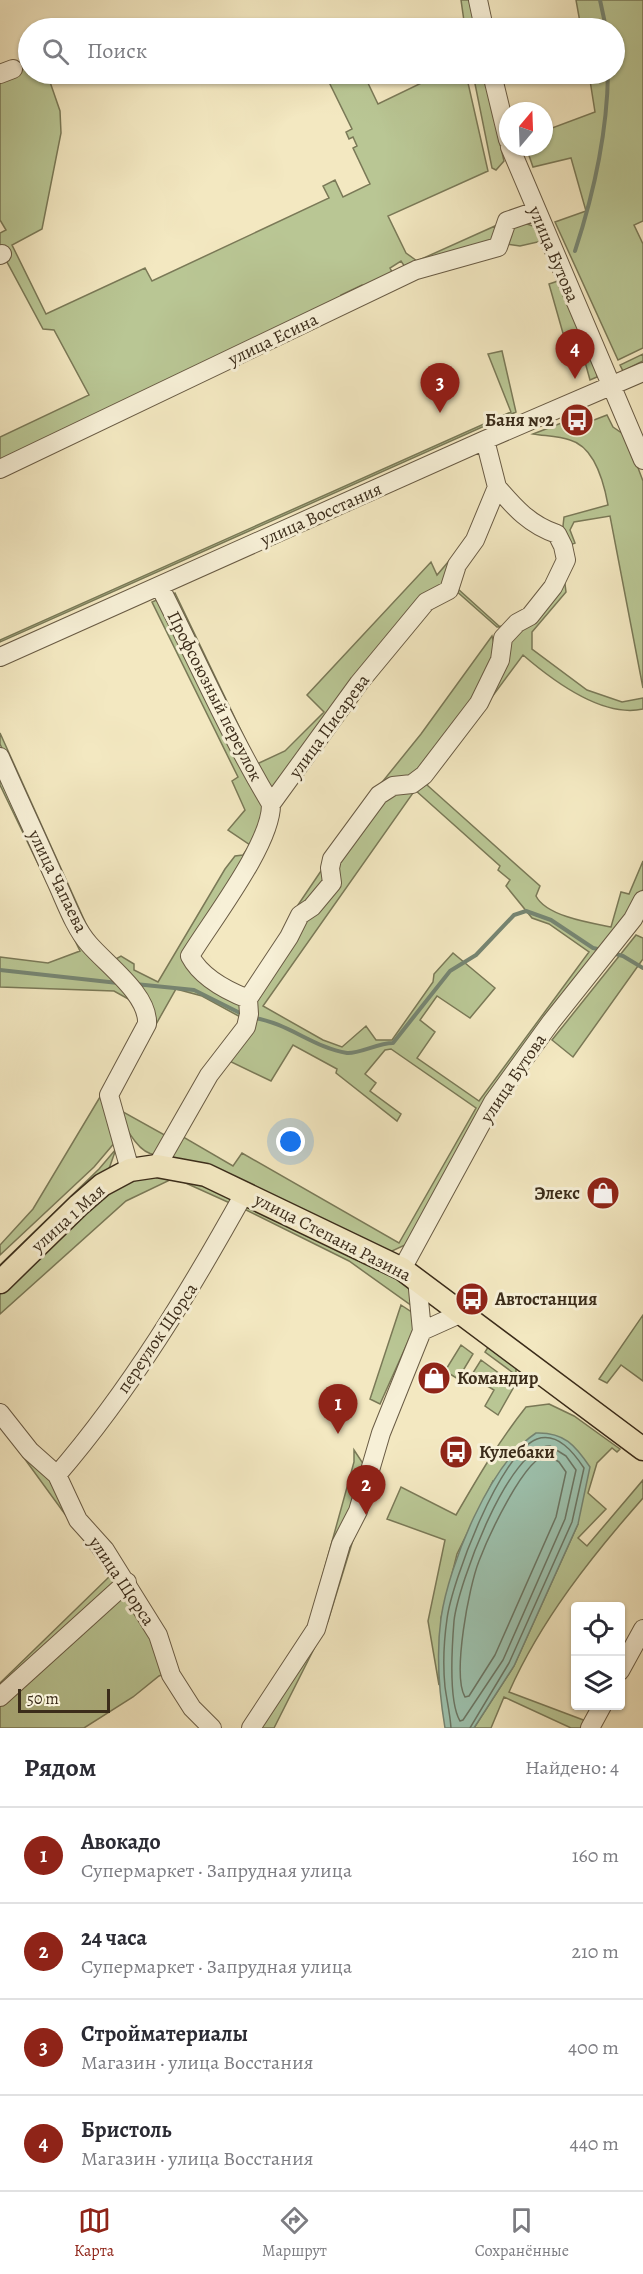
<!DOCTYPE html>
<html lang="ru">
<head>
<meta charset="utf-8">
<style>
	:root { --surface:#fff; --page:#f2f2f3; --text:#2b2b33; --muted:#7c7c81; --line:#e1e1e2; --accent:#8f2418 }
	body { margin:0; font-family:Alegreya,serif; background:var(--page); color:var(--text) }
	.controls { position:absolute; right:18px; bottom:18px; display:grid; overflow:hidden; border-radius:6px; box-shadow:0 2px 4px #0004 }
	.controls button { width:54px; height:54px; display:grid; place-items:center; padding:0; border:0; border-bottom:2px solid var(--line); background:var(--surface); color:var(--text); font:30px sans-serif }
	.compass { position:absolute; left:499px; top:102px; width:54px; height:54px; border-radius:50%; background:var(--surface); box-shadow:0 2px 4px #0004; rotate:19deg }
	.scale { position:absolute; left:18px; bottom:15px; width:92px; box-sizing:border-box; padding-left:6px; border:3px solid #3b2c1a; border-top:0; font-size:16px; line-height:21px; white-space:nowrap; color:#3b2c1a; -webkit-text-stroke:4px #f7f0d7; paint-order:stroke }
	.you { position:absolute; left:291px; top:1142px; width:21px; height:21px; margin:-15px; border:4px solid #fff; border-radius:50%; background:#1a73e8; box-shadow:0 0 0 9px #1a73e833 }
	.badge { display:grid; place-items:center; width:39px; height:39px; border-radius:50%; background:var(--accent); color:#fff; font-size:20px; font-weight:700 }
	.pin { position:absolute; translate:-50% -50px; filter:drop-shadow(0 2px 3px #0008) }
	.pin::after { content:''; position:absolute; top:32px; width:21px; height:18px; background:inherit; clip-path:polygon(0 0,100% 0,50% 100%) }
	.list { margin:0; padding:0; list-style:none }
	h2 { display:flex; justify-content:space-between; align-items:center; height:78px; margin:0; padding:0 24px; font-size:26px }
	h2 small { font-size:20px; font-weight:400; color:var(--muted) }
	.list li { display:grid; grid-template-columns:39px 1fr auto; gap:18px; align-items:center; box-sizing:border-box; height:96px; padding:0 24px; border-top:2px solid var(--line) }
	.list b { display:block; font-size:22px; white-space:nowrap }
	.list p { margin:0; font-size:20px; white-space:nowrap; color:var(--muted) }
	.list em { font-size:20px; font-style:normal; color:var(--muted) }
	.icon { flex:none; width:33px; height:33px; fill:none; stroke:currentColor; stroke-width:2; stroke-linecap:round; stroke-linejoin:round }
	.map { position:relative; flex:none; width:643px; height:1728px; overflow:hidden }
	.search { position:absolute; background:var(--surface); box-shadow:0 2px 4px #0004; left:18px; right:18px; top:18px; height:66px; display:flex; align-items:center; gap:15px; box-sizing:border-box; padding:0 21px; border-radius:33px; color:var(--muted); font-size:22px }
	.sheet { height:462px; background:var(--surface) }
	nav { display:flex; justify-content:space-around; align-items:center; box-sizing:border-box; height:84px; border-top:2px solid var(--line); background:var(--surface); font-size:16px; color:var(--muted) }
	nav a { display:grid; justify-items:center; gap:3px }
	nav .on { color:var(--accent) }
	.map>svg:first-child { display:block }
	.green { fill:#b9c694; stroke:#7a7957; stroke-width:1.5; fill-rule:evenodd }
	.water { fill:#9dc1ad; stroke:#768572; stroke-width:1.5 }
	.lines { fill:none; stroke-linecap:round; stroke-linejoin:round }
	.shore { stroke:#6c7664; stroke-width:1.5 }
	.stream { stroke:#768572; stroke-width:4 }
	.minor-casing { stroke:#695b44; stroke-width:20 }
	.major-casing { stroke:#3b2c1a; stroke-width:25 }
	.minor { stroke:#f7f0d7; stroke-width:18 }
	.major { stroke:#f3e8c1; stroke-width:22 }
	.labels { text-anchor:middle; stroke-width:6; stroke-linejoin:round; paint-order:stroke }
	.street-label { font-size:18px; fill:#3b2c1a; stroke:#f7f0d7 }
	.poi-label { font-size:18px; font-weight:bold; fill:#3b2c1a; stroke:#f7f0d7; text-anchor:start }
</style>
</head>
<body>
<div class="map">
<svg width="643" height="1728" viewBox="0 0 643 1728">
	<rect width="100%" height="100%" fill="#f3e8c1"/>
	<filter id="stains"><feTurbulence type="fractalNoise" baseFrequency=".00333" numOctaves="4"/><feColorMatrix values="0 0 0 0 .2 0 0 0 0 .09 0 0 0 0 .02 0 0 0 .5 -.17"/></filter>
	<radialGradient id="worn" r=".72"><stop offset=".6" stop-color="#630" stop-opacity="0"/><stop offset="1" stop-color="#630" stop-opacity=".3"/></radialGradient>
	<path class="green" d="M461,0H473L476,28H465Z
		M576,0H643V221L634,225L643,244V348L618,360L555,222L586,211L571,158L533,167L526,147H544V131L595,112L589,74H614V28H581Z
		M27,67L28,74H38L49,79L60,111L61,133L42,229L12,245L46,314L145,268L152,281L329,198L323,186L335,180L343,197L370,184L353,148L357,146L353,137L349,139L346,132L352,129L325,74H355L359,82L366,79L378,104L440,74H466L488,171L388,216L406,253L417,261L495,226L496,245L407,270L401,261L390,268L394,276L364,290L362,285L341,295L344,301L0,464V437L89,395L54,330L43,329L0,249V233L6,230L0,220V81Z
		M473,74H484L504,161L496,170L492,168Z
		M527,224L536,227L542,241L520,246L507,244L514,225Z
		M561,280L596,369L597,377L590,380L585,362L572,365L549,284Z
		M502,351L516,412L0,642V640L511,412L488,354Z
		M643,354V361L623,371L620,365Z
		M607,415L613,427L626,436L643,481V688L610,516L574,522L570,530L575,543L567,546L562,535L564,517L608,505C604,483 595,447 570,440C559,436 545,436 533,434L564,422L581,425Z
		M477,528L444,589L271,796L171,595L175,593L257,764L285,751L324,712L307,695L431,562L437,575Z
		M564,576L566,592L532,632V649L587,690L622,702L643,698V709C603,718 552,680 523,655L427,785L540,886L536,896C546,916 590,923 611,927L621,892L629,894L643,861V889L639,898L405,1245L390,1252L179,1164L172,1156L180,1135L233,1166L242,1153L399,1243L476,1108L391,1049L385,1050L365,1074L376,1083L370,1091L401,1114L397,1121L336,1073L337,1069L293,1045L271,1081L225,1059L253,1000L382,797L426,778L508,641ZM415,790L500,866L498,870L510,880L506,886L532,918L549,924L589,952L479,1101L417,1058L435,1032L420,1020L437,996L470,1018L495,988L453,953L434,974L433,982L392,1040H376L366,1026L342,1047L323,1040L263,1006Z
		M454,589H458L499,626L505,627H497Z
		M161,598L242,763L266,803V816L256,846L185,954C185,979 226,992 243,1005L247,1012L244,1027L206,1075L164,1151C143,1166 123,1124 118,1109L168,1137L216,1055L230,1042L244,1019L202,996L176,989L116,1095C128,1072 159,1030 151,1005L114,960L121,956L134,964V970L158,982L225,869L235,856L243,855L250,845L228,830L245,810L232,781L238,777L152,602Z
		M492,636L496,651L477,701L423,772L379,786L421,734Z
		M0,733L91,935L66,892L0,744Z
		M0,767L59,896L141,1006L114,991L0,987V957L48,963L80,951L0,785Z
		M325,865L328,882L300,906L298,905Z
		M636,935L643,938V959L573,1057L552,1040Z
		M103,1092L116,1141L94,1167L0,1255V1245L33,1209Z
		M116,1149L105,1180L0,1275V1265L99,1169Z
		M162,1175L170,1180L126,1201L0,1314V1294L67,1227L115,1188L133,1181Z
		M187,1177L235,1197L232,1204L179,1180Z
		M246,1202L411,1283L415,1308L349,1261L242,1208Z
		M401,1305L416,1315L415,1326L380,1404L370,1399Z
		M643,1315V1381L621,1365L607,1383L599,1379Z
		M490,1344L516,1364V1375L485,1352Z
		M461,1345L473,1354L458,1379L445,1371Z
		M481,1360L515,1385L498,1415L485,1406L494,1390L471,1376Z
		M549,1404L574,1416L620,1449L617,1452L612,1448L597,1463L588,1493L606,1509L578,1538L587,1546L643,1480V1498C591,1557 541,1620 509,1692L586,1721L583,1728H571L504,1697L491,1728H474L514,1666L578,1524L493,1481L457,1554L441,1618L439,1685L428,1621L445,1540L387,1519L401,1487L456,1515C478,1477 499,1441 526,1407Z
		M0,1425L54,1477L122,1581L0,1693V1683L110,1576Z
		M354,1450L366,1468L307,1632L354,1462Z
		M362,1511L328,1621L274,1728H257L320,1630Z
		M126,1587L167,1673L159,1676L133,1697L84,1728H0V1701Z"/>
	<path class="water" d="M536,1433C564,1432 575,1445 590,1467L578,1524L514,1666L474,1728H445C439,1692 436,1654 441,1618C449,1564 490,1463 536,1433Z"/>
	<g class="lines">
		<path class="shore" d="M550,1446L566,1456L576,1470L565,1519L503,1660L463,1720L460,1721C448,1701 452,1646 454,1621C458,1585 509,1445 550,1446Z
			M548,1455L559,1462L566,1472L556,1517L495,1655L469,1696L465,1697C452,1675 469,1586 479,1561C487,1540 525,1455 548,1455Z
			M451,1728C450,1714 447,1701 445,1687C443,1667 444,1640 447,1619C452,1581 500,1453 537,1439C558,1432 574,1453 584,1468L572,1522L509,1663L470,1728"/>
		<path class="stream" d="M600,0L606,28
			M575,251C594,193 607,134 608,74
			M612,953L623,956L643,968
			M0,970L118,983
			M135,984L194,990L244,1015
			M254,1018C288,1023 314,1048 347,1053C359,1054 378,1043 393,1043L450,971L476,955L514,915L526,911L551,920L593,948L602,950"/>
		<g class="minor-casing">
			<path id="minor" d="M478,0L484,28
				M0,74L13,69
				M492,74L508,140
				M510,147L643,460
				M0,255L2,254
				M0,469L416,270L498,247L507,221L536,211
				M160,587C197,660 229,734 271,804
				M0,657L485,440L643,372
				M0,757C18,798 37,838 55,879C65,900 74,927 89,944C107,965 149,995 147,1024L109,1095L130,1170
				M248,999C225,990 201,977 190,956C212,920 272,843 271,804L359,683L426,602L449,590L457,565L475,540L497,487L485,440
				M157,1166L209,1075L246,1027L249,1014L248,999L289,937L300,915L312,907L332,883L330,868L332,859L379,795L393,786L412,784L424,775L479,703L500,660L503,638L517,623L530,616L553,587L566,560L563,546L557,534C530,525 515,508 497,487
				M402,1269L493,1102L551,1022L633,919L643,900
				M422,1331L462,1313
				M0,1413L30,1451L57,1475L78,1520L105,1550L158,1635L171,1675L192,1708L212,1728
				M57,1475C131,1389 190,1291 245,1192
				M620,1671L643,1629
				M0,1697L127,1582
				M251,1728L316,1629L341,1544L358,1511L381,1433L422,1331L417,1279
				M590,1728L602,1706"/>
		</g>
		<g class="major-casing">
			<path id="major" d="M0,1282L79,1205L102,1185L130,1170L157,1166L206,1175L402,1269L643,1449"/>
		</g>
		<use href="#minor" class="minor"/>
		<use href="#major" class="major"/>
	</g>
	<defs>
		<g id="bus-disc" transform="scale(1.725)"><circle r="9.5" fill="#8f2418" stroke="#f7f0d7"/><path d="M-5-6H5V4H4V6H2V4H-2V6H-4V4H-5ZM-3.5-4V0h7V-4ZM-3.5 1.2v1.5H-2V1.2ZM2 1.2v1.5H3.5V1.2Z" fill="#fff"/></g>
		<g id="shop-disc" transform="scale(1.725)"><circle r="9.5" fill="#8f2418" stroke="#f7f0d7"/><path d="M-5-2.5h2.3a2.7 3.5 0 0 1 5.4 0H5L5.5 6h-11ZM-1.5-2.5h3a1.5 2.3 0 0 0-3 0Z" fill="#fff"/></g>
	</defs>
	<g fill-rule="evenodd">
		<use href="#bus-disc" x="577" y="420"/>
		<use href="#shop-disc" x="603" y="1193"/>
		<use href="#bus-disc" x="472" y="1299"/>
		<use href="#shop-disc" x="434" y="1378"/>
		<use href="#bus-disc" x="456" y="1452"/>
	</g>
	<g class="labels">
		<g class="street-label">
			<text transform="translate(554 254) rotate(67)" y="6">улица Бутова</text>
			<text transform="translate(273 339) rotate(-26)" y="6">улица Есина</text>
			<text transform="translate(321 514) rotate(-24)" y="6">улица Восстания</text>
			<text transform="translate(215 696) rotate(63)" y="6">Профсоюзный переулок</text>
			<text transform="translate(329 726) rotate(-54)" y="6">улица Писарева</text>
			<text transform="translate(58 881) rotate(64)" y="6">улица Чапаева</text>
			<text transform="translate(513 1078) rotate(-56)" y="6">улица Бутова</text>
			<text transform="translate(68 1218) rotate(-42)" y="6">улица 1 Мая</text>
			<text transform="translate(333 1237) rotate(27)" y="6">улица Степана Разина</text>
			<text transform="translate(157 1338) rotate(-56)" y="6">переулок Щорса</text>
			<text transform="translate(122 1581) rotate(56)" y="6">улица Щорса</text>
		</g>
		<g class="poi-label">
			<text x="554" y="426" text-anchor="end">Баня №2</text>
			<text x="580" y="1199" text-anchor="end">Элекс</text>
			<text x="495" y="1305">Автостанция</text>
			<text x="457" y="1384">Командир</text>
			<text x="479" y="1458">Кулебаки</text>
		</g>
	</g>
	<rect width="100%" height="100%" filter="url(#stains)"/>
	<rect width="100%" height="100%" fill="url(#worn)"/>
</svg>
<div class="controls">
<button><svg class="icon" aria-label="locate" viewBox="0 0 24 24"><circle cx="12" cy="12" r="6"/><path d="M12 2v4M12 18v4M2 12h4M18 12h4"/></svg></button>
<button><svg class="icon" aria-label="layers" viewBox="0 0 24 24"><path d="M12 4l9 5-9 5-9-5zM3 14l9 5 9-5"/></svg></button>
</div>
<svg class="compass" viewBox="-18 -18 36 36"><path d="M0-13l5 13h-10z" fill="#e53935"/><path d="M0 13l5-13h-10z" fill="#7c7c81"/></svg>
<div class="scale">50 m</div>
<div class="you"></div>
<div class="pin badge" style="left:338px;top:1434px">1</div>
<div class="pin badge" style="left:366px;top:1515px">2</div>
<div class="pin badge" style="left:440px;top:413px">3</div>
<div class="pin badge" style="left:575px;top:379px">4</div>
<div class="search"><svg class="icon" aria-label="search" viewBox="0 0 24 24"><circle cx="10" cy="10" r="6"/><path d="M15 15l6 6"/></svg>Поиск</div>
</div>
<section class="sheet">
<h2>Рядом<small>Найдено: 4</small></h2>
<ul class="list">
<li><span class="badge">1</span><div><b>Авокадо</b><p>Супермаркет · Запрудная улица</p></div><em>160 m</em></li>
<li><span class="badge">2</span><div><b>24 часа</b><p>Супермаркет · Запрудная улица</p></div><em>210 m</em></li>
<li><span class="badge">3</span><div><b>Стройматериалы</b><p>Магазин · улица Восстания</p></div><em>400 m</em></li>
<li><span class="badge">4</span><div><b>Бристоль</b><p>Магазин · улица Восстания</p></div><em>440 m</em></li>
</ul>
</section>
<nav>
<a class="on"><svg class="icon" aria-label="map" viewBox="0 0 24 24"><path d="M3 6l6-2 6 2 6-2v14l-6 2-6-2-6 2zM9 4v14M15 6v14"/></svg>Карта</a>
<a><svg class="icon" aria-label="directions" viewBox="0 0 24 24"><path d="M12 3l9 9-9 9-9-9zM9 14v-3h6M13 9l2 2-2 2"/></svg>Маршрут</a>
<a><svg class="icon" aria-label="saved" viewBox="0 0 24 24"><path d="M7 4h10v16l-5-4-5 4z"/></svg>Сохранённые</a>
</nav>
</body>
</html>
